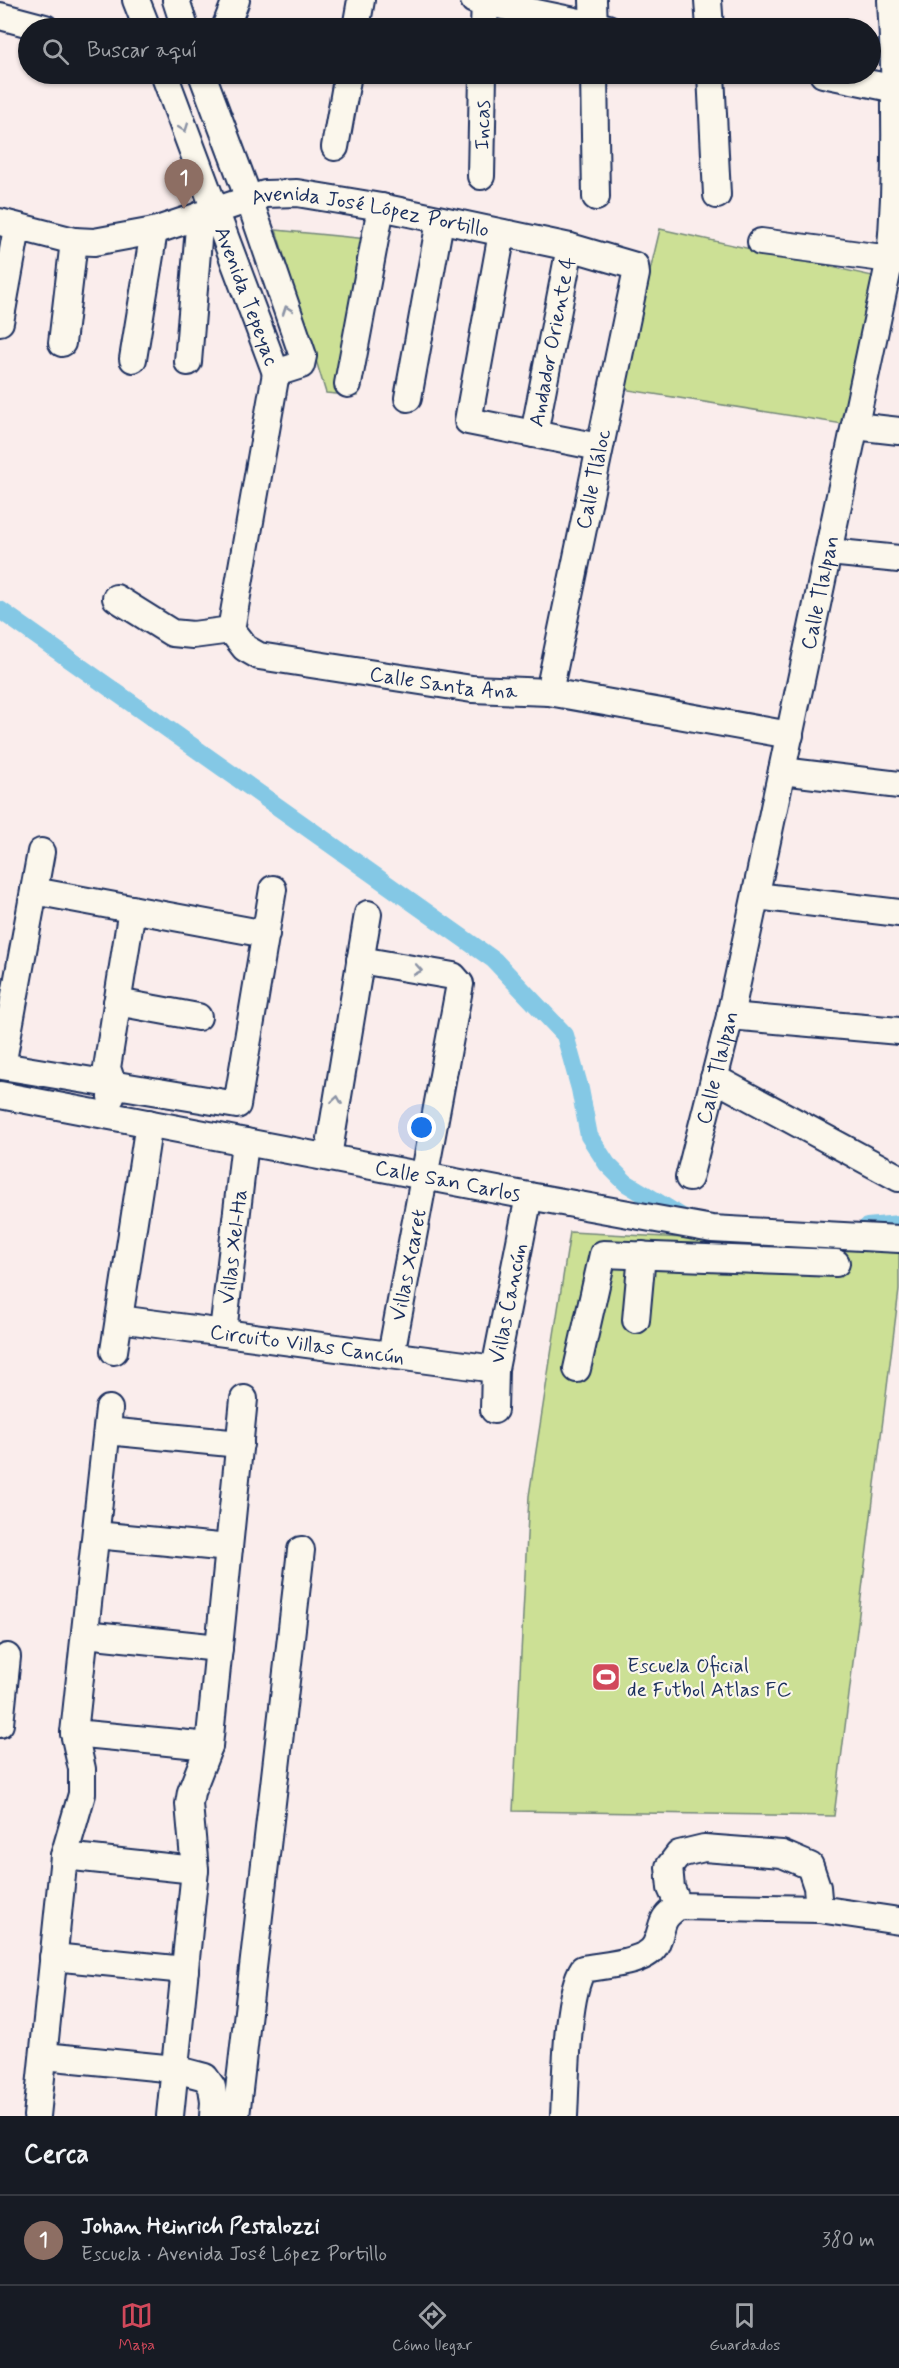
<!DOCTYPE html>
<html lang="es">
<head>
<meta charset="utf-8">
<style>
	:root { --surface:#171b24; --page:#20242c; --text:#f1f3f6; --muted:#9ea1a6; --line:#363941; --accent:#d1495b }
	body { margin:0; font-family:Mynerve,sans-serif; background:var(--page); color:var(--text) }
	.you { position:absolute; left:422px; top:1128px; width:21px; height:21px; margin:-15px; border:4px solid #fff; border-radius:50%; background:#1a73e8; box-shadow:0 0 0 9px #1a73e833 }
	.badge { display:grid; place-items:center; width:39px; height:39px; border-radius:50%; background:var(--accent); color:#fff; font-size:20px; font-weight:700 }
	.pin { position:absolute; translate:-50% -50px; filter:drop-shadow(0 2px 3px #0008) }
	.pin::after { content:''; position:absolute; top:32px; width:21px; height:18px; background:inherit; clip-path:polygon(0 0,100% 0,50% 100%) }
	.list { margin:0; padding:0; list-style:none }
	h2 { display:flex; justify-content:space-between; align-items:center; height:78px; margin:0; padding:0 24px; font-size:26px }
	h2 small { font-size:20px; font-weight:400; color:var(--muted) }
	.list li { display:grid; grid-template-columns:39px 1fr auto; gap:18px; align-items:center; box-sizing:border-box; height:90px; padding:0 24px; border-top:2px solid var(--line) }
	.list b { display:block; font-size:22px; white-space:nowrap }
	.list p { margin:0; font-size:20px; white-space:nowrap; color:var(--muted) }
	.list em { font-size:20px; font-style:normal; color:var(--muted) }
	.icon { flex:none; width:33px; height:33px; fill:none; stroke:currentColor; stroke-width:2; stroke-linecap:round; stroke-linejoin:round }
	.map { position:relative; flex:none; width:899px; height:2116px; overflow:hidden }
	.search { position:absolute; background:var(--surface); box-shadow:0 2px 4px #0004; left:18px; right:18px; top:18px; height:66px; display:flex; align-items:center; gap:15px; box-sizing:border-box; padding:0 21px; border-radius:33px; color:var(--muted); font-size:22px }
	.sheet { height:168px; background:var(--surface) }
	nav { display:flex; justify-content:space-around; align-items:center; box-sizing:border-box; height:84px; border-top:2px solid var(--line); background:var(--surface); font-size:16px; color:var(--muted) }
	nav a { display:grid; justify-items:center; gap:3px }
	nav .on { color:var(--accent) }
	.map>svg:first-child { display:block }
	.green { fill:#cce095; stroke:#74887a; stroke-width:1.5 }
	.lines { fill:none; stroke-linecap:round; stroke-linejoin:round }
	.canal { stroke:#84c8e5; stroke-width:18 }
	.minor-casing { stroke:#1b2f5e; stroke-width:30 }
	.minor { stroke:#fbf7ec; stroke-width:26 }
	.oneway { stroke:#8b93a5 }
	.labels { text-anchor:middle; stroke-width:4.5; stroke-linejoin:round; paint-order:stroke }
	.street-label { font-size:21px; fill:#1b2f5e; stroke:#fbf7ec }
	.poi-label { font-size:21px; fill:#1b2f5e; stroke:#fbf7ec; text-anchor:start }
</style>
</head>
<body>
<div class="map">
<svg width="899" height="2116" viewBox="0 0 899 2116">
	<rect width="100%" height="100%" fill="#faedec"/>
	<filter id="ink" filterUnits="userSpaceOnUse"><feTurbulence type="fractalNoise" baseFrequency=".0167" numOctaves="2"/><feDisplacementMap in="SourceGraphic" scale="12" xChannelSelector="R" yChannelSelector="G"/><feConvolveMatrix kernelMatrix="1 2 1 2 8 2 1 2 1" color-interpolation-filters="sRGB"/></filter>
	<g filter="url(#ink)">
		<path class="green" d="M660,229L877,277L849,425L622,389Z
			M276,230L388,241L358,396L326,393Z
			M570,1232L899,1249V1290L834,1816L513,1811L529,1496Z"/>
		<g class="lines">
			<path class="canal" d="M0,610L494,960L565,1035L580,1089L589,1136L607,1164L626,1183L682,1217L687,1218
				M867,1227L899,1224"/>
			<g class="minor-casing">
				<g id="minor">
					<path d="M136,0L147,28"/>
					<path d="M176,0L185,28"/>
					<path d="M474,0L608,28"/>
					<path d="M593,0L594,28"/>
					<path d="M708,0L710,28"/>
					<path d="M0,16L45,28"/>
					<path d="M225,28L236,0"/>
					<path d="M356,28L361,0"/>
					<path d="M484,28L485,0"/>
					<path id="s1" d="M164,74L276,373L301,365L303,356L249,199L202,74"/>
					<path d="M594,74L596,197"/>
					<path d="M711,74L717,195"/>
					<path d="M823,74L896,89"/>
					<path d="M335,147L348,74"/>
					<path id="s2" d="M481,176L483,74"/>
					<path id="s3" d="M0,222L74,241L94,242L154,231L265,194L297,193L381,207L570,247L635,266L636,274C608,414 577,553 549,692"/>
					<path d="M502,233L468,421L599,447"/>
					<path d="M761,242L890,259"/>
					<path d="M0,322L17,228"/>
					<path d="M62,343L74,241"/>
					<path d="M133,359L154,231"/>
					<path d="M188,362L200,215"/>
					<path d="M348,384L381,207"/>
					<path d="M408,398L440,221"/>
					<path d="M855,426L899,431"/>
					<path id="s4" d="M534,434L570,247"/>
					<path d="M829,552L899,559"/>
					<path id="s5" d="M116,598L172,633L193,635L231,630L245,648L259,656L472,689L549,692L790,735"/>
					<path d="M231,630L276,373"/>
					<path d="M782,771L899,785"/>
					<path d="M41,852L2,1066L237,1105L273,889"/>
					<path d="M34,891L266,934"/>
					<path d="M756,896L899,913"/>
					<path d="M360,960L453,976L460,984L391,1355"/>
					<path d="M117,1002L198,1017"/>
					<path d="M730,1016L899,1031"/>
					<path d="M714,1078L899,1178"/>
					<path id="s6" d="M0,1095L529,1196L712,1229L899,1239"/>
					<path d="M111,1097L113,1085L107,1068L132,909"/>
					<path d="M328,1157L368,914"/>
					<path id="s7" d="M689,1178L730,1016L890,259C898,173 896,86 891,0"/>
					<path id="s8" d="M119,1319L495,1369"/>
					<path d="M636,1320L642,1255"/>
					<path id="s9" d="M223,1332L245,1142"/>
					<path d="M114,1351L149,1123"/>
					<path d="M577,1369L603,1254L836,1263"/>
					<path id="s10" d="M494,1410L495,1369L529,1196"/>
					<path d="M107,1431L240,1444"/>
					<path d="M96,1535L229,1548"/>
					<path d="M85,1634L219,1648"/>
					<path d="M0,1724L7,1657"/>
					<path d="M74,1733L209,1746"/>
					<path d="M64,1856L195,1870"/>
					<path d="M679,1906L671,1888L669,1867L679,1854L704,1848L782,1854L810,1866L817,1887L819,1909"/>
					<path d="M53,1957L185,1970"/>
					<path d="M44,2056L175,2069L205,2077L212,2087L214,2102L213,2116"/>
					<path d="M37,2116L64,1856L82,1794V1769L74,1733L109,1409"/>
					<path d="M170,2116L195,1870L189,1804L191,1792L209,1746L244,1399"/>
					<path d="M236,2116L301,1550"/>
					<path d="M564,2116C566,2082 566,1995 583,1969C602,1965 647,1964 656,1944C665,1924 658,1920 679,1906L819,1909L899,1921"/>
				</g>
			</g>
			<use href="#minor" class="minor"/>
		</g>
		<defs><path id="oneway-chevron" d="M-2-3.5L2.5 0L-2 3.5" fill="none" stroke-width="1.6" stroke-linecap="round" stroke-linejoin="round" transform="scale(1.5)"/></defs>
		<g class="oneway">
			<use href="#oneway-chevron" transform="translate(184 128) rotate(70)"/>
			<use href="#oneway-chevron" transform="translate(287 310) rotate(-109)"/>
			<use href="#oneway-chevron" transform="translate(418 970) rotate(10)"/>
			<use href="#oneway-chevron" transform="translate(337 1100) rotate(-81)"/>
		</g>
	</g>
	<defs>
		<g id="stadium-square" transform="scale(1.5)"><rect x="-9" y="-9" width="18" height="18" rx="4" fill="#d1495b" stroke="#fbf7ec"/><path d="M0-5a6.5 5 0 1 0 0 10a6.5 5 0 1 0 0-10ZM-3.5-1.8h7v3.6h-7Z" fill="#fff"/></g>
	</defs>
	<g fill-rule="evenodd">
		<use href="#stadium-square" x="606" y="1677"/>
	</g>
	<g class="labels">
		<g class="street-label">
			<text dy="7" stroke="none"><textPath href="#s2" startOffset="51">Incas</textPath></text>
			<text dy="7" stroke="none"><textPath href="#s3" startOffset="381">Avenida José López Portillo</textPath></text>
			<text dy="7" stroke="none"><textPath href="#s1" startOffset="237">Avenida Tepeyac</textPath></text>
			<text dy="7" stroke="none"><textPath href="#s4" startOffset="94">Andador Oriente 4</textPath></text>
			<text transform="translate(593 479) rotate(-78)" y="7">Calle Tláloc</text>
			<text dy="7" stroke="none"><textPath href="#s7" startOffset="600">Calle Tlalpan</textPath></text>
			<text dy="7" stroke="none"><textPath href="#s5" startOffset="351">Calle Santa Ana</textPath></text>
			<text dy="7" stroke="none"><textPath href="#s7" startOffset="114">Calle Tlalpan</textPath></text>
			<text dy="7" stroke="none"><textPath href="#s6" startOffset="456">Calle San Carlos</textPath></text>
			<text dy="7" stroke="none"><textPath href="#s9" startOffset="86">Villas Xel-Ha</textPath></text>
			<text transform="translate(408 1265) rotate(-79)" y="7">Villas Xcaret</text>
			<text dy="7" stroke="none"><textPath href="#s10" startOffset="108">Villas Cancún</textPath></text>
			<text dy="7" stroke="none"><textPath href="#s8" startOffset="190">Circuito Villas Cancún</textPath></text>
		</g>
		<g class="poi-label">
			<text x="627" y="1672">Escuela Oficial<tspan x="627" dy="24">de Futbol Atlas FC</tspan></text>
		</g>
	</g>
</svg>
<div class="you"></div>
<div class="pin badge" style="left:184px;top:209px;background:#8d6e63">1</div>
<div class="search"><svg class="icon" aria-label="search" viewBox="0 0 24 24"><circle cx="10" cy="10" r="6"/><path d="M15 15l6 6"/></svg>Buscar aquí</div>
</div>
<section class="sheet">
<h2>Cerca<small></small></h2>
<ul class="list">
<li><span class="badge" style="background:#8d6e63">1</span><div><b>Johan Heinrich Pestalozzi</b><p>Escuela · Avenida José López Portillo</p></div><em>380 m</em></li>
</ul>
</section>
<nav>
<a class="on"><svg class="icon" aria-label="map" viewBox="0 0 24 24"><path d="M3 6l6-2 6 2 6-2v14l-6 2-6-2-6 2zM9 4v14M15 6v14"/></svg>Mapa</a>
<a><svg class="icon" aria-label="directions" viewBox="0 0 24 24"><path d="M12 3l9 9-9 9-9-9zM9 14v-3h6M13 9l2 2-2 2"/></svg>Cómo llegar</a>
<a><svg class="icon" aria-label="saved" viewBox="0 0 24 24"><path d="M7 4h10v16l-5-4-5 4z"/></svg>Guardados</a>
</nav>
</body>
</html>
